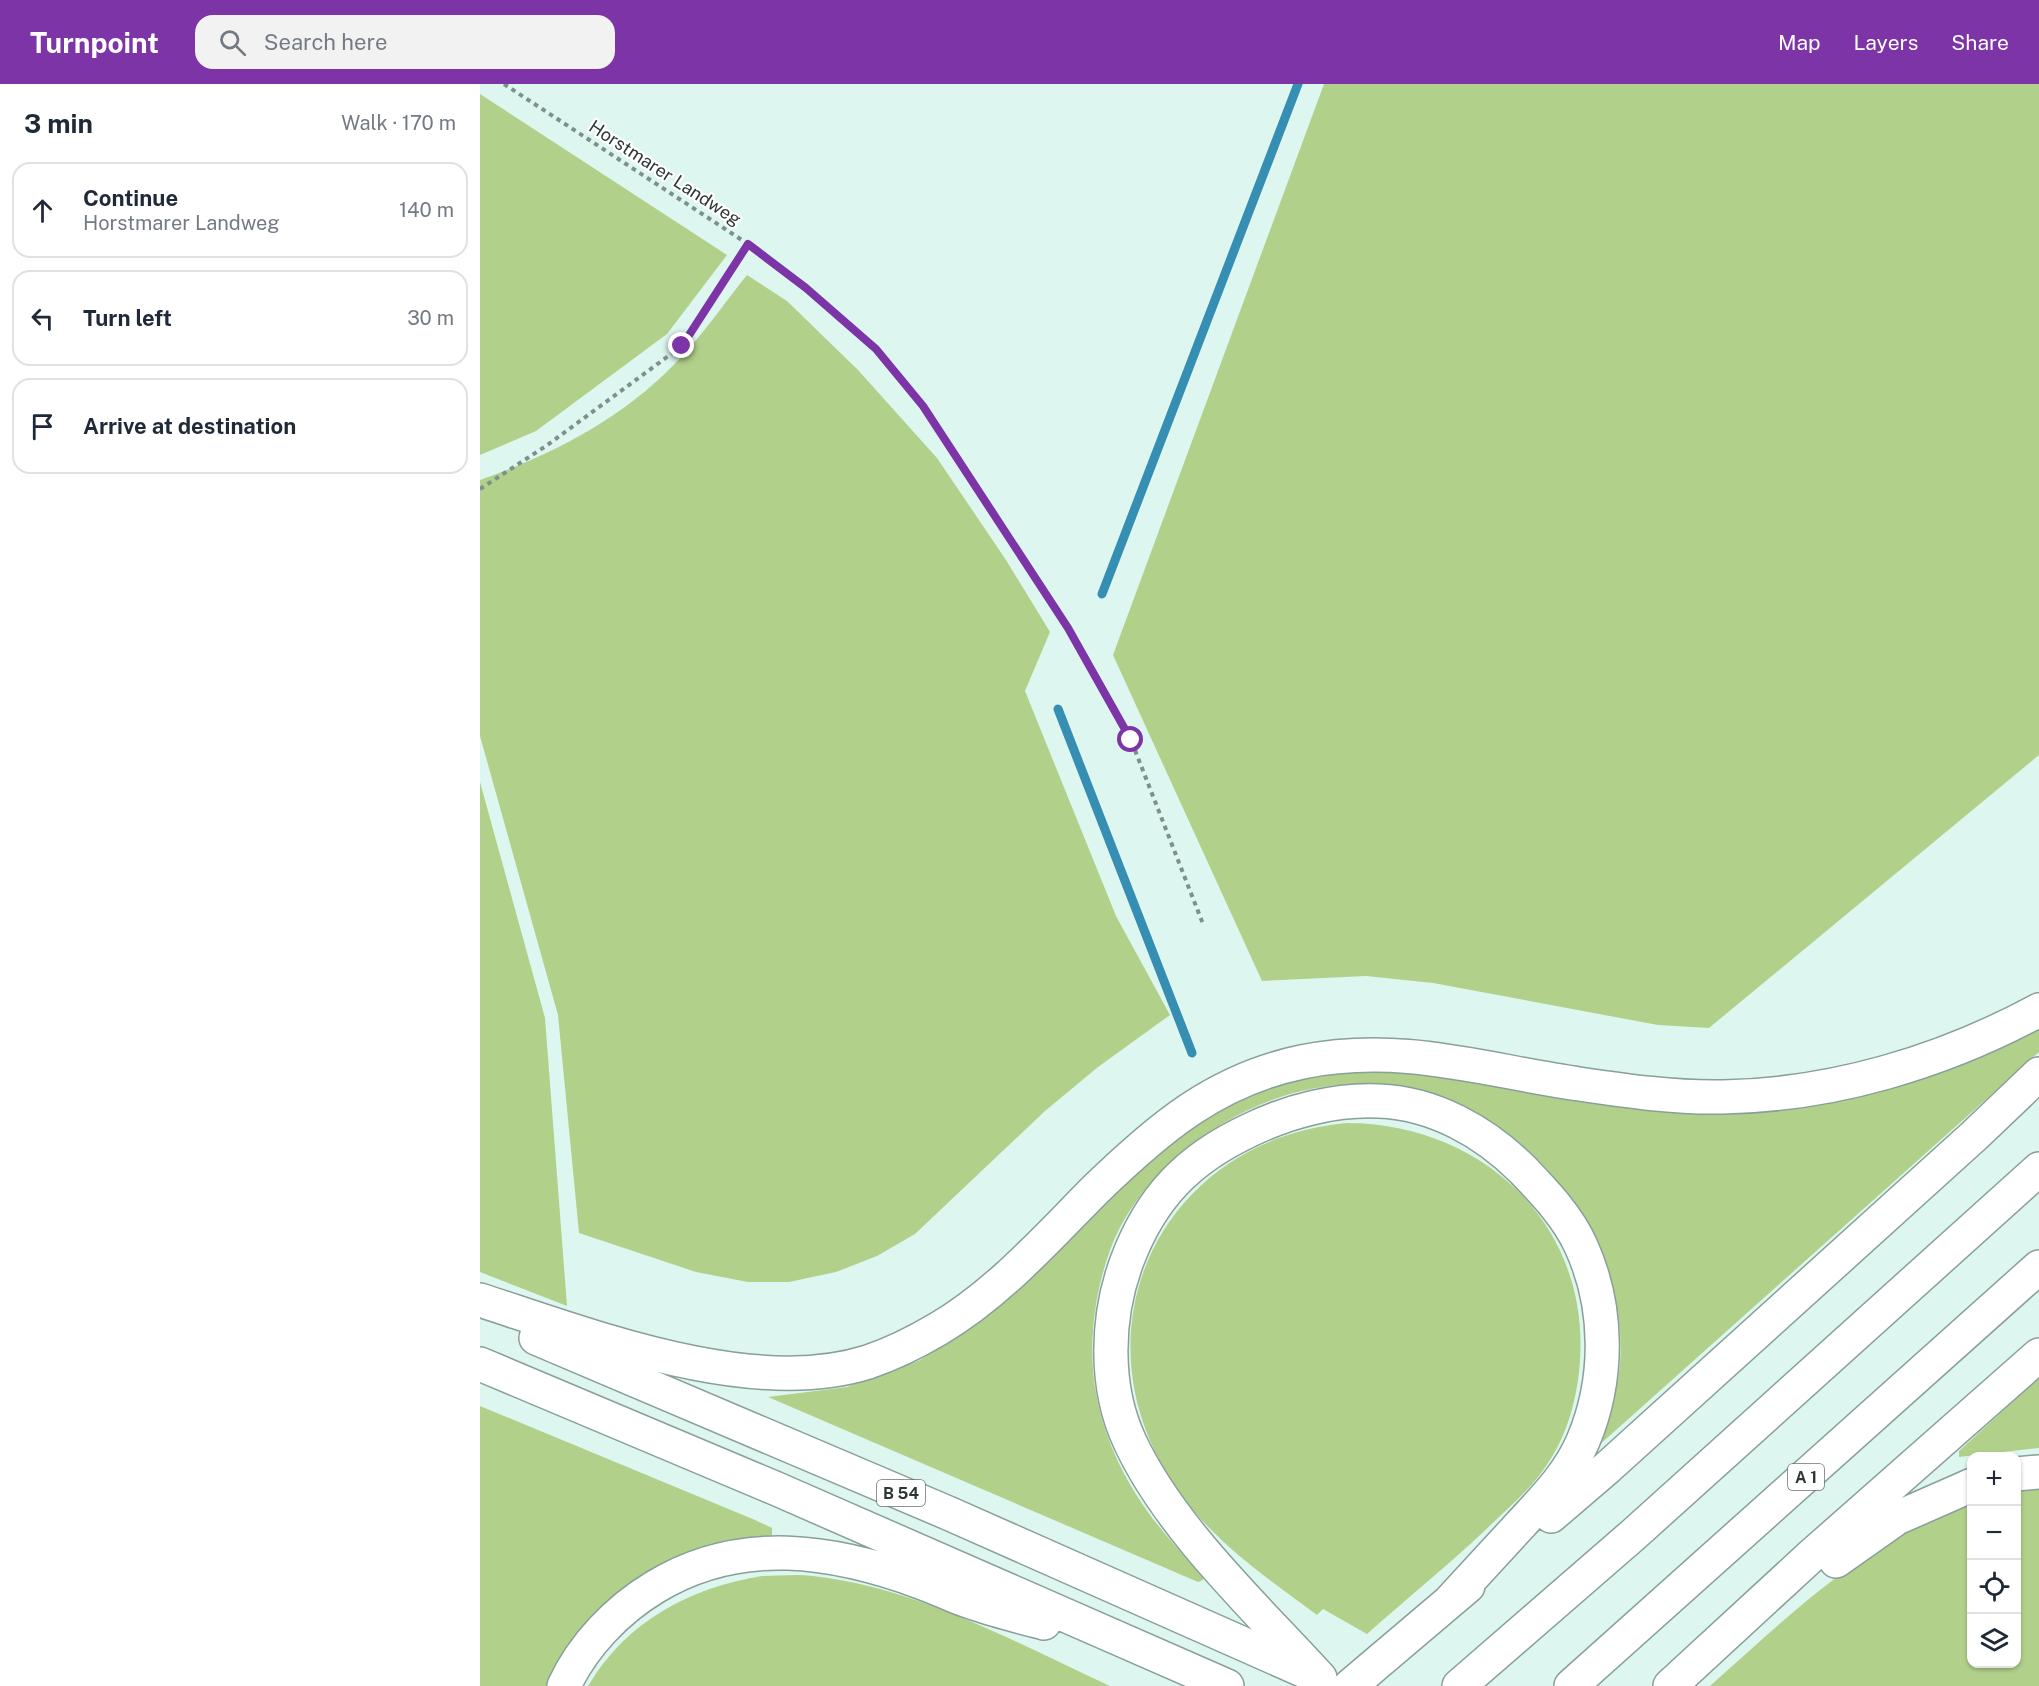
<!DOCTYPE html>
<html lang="en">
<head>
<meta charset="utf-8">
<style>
	:root { --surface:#fff; --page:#f2f2f3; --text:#1f2937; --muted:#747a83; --line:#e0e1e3; --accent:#7c34a7 }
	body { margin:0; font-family:"Public Sans",sans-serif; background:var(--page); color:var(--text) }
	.controls { position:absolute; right:18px; bottom:18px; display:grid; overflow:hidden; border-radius:12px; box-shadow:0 2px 4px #0004 }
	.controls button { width:54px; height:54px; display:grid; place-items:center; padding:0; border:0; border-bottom:2px solid var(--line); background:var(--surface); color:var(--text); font:30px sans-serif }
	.stop { position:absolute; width:18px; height:18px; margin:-14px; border:4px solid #7c34a7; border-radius:50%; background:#fff }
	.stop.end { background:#7c34a7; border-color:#fff; box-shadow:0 2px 6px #0008 }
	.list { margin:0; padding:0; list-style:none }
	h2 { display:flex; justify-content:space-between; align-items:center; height:78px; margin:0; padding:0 24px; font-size:26px }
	h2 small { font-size:20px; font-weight:400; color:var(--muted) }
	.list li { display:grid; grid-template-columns:39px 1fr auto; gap:18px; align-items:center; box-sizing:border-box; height:96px; margin:0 12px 12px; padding:0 12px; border:2px solid var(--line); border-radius:18px }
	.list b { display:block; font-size:22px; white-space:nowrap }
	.list p { margin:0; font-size:20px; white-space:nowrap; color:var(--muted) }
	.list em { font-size:20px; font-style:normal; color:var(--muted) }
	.icon { flex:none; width:33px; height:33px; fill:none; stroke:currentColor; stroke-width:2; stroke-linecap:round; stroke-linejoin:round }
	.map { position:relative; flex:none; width:1559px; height:1602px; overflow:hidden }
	header { display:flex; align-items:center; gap:36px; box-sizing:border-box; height:84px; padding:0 30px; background:var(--accent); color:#fff }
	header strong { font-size:28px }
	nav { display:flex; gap:33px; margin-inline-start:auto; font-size:21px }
	.search { width:420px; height:54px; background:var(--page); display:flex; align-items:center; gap:15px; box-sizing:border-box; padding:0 21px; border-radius:18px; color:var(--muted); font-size:22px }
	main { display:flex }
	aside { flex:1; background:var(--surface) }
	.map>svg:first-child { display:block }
	.green { fill:#b1d18b }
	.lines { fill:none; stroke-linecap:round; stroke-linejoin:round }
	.stream { stroke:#368eb3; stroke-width:9 }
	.highway-casing { stroke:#889f9a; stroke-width:36 }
	.path { stroke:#7f908c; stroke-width:4; stroke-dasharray:4.5 4.5; stroke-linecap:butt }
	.highway { stroke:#fff; stroke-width:33 }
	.route { stroke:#7c34a7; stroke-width:8 }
	.labels { text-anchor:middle; stroke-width:4.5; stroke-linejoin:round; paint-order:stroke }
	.shield { fill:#fff; stroke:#6c7372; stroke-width:1.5 }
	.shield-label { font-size:16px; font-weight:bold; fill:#2d3735 }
	.street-label { font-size:18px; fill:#2d3735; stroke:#fff }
</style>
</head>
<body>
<header>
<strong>Turnpoint</strong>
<div class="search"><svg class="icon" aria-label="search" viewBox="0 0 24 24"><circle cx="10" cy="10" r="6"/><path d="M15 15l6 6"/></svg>Search here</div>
<nav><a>Map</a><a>Layers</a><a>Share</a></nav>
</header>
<main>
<aside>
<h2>3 min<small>Walk · 170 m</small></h2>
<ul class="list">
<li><svg class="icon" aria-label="ahead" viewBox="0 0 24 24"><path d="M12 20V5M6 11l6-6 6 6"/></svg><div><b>Continue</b><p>Horstmarer Landweg</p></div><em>140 m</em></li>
<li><svg class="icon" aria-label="left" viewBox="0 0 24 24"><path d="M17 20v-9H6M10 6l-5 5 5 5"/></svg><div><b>Turn left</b></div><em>30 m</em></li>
<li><svg class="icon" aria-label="arrive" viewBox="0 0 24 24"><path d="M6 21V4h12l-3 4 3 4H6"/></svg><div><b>Arrive at destination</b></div></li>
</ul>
</aside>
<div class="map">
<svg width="1559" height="1602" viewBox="0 0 1559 1602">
	<rect width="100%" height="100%" fill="#ddf6f0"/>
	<path class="green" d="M844,0H1559V671L1229,944L1178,941L953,899L886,892L782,897L633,571Z
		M0,10L247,171L187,250L56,347L0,371Z
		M267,191L307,217L378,286L457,374L526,476L570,548L545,607L636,832L690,931L618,983L565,1027L435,1150L397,1172L356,1188L309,1198H268L216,1188L99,1149L78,931L0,652V396C77,369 149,331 204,270C227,245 246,217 267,191Z
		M0,698L65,934L87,1222L0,1188Z
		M1559,942V968L1117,1363C1124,1340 1134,1319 1138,1295C1149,1231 1124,1161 1087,1110C1060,1072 1020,1038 977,1021C965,1016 950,1014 937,1012C921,1008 905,1003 890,1001C790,993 674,1065 634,1156C615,1202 607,1260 616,1309C629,1381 670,1440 723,1490V1496L718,1498L288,1313L367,1303L440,1276L473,1255L639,1098L752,1014L816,992L900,986L953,988L1178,1022Z
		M866,1039C1000,1039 1109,1138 1100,1276C1098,1311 1088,1350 1068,1379C1055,1400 1037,1416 1019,1433C977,1474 931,1511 887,1550L843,1525L837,1531C783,1491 725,1452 689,1393C593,1238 685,1056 866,1039Z
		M1559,1294V1364L1479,1373V1367Z
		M0,1322L275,1436L292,1444V1451L266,1457L71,1594L67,1602H0Z
		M1559,1405V1602H1230C1310,1531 1387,1454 1491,1421L1492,1580H1536L1537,1408Z
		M282,1492C299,1492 317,1490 333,1492C439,1504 534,1558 630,1602H108C147,1537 209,1504 282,1492Z"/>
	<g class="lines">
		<path class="stream" d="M622,510L818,0
			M578,625L712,969"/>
		<g class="highway-casing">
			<path id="highway" d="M0,1216C111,1252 273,1315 388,1278C412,1270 436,1258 458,1245C518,1210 567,1154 616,1105C678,1045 735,996 822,978C921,958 1003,986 1099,1000C1147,1007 1195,1014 1243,1013C1353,1011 1463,978 1559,926
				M56,1254L468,1429L829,1589
				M0,1280L297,1405L747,1602
				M1536,1390L1559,1388
				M1071,1432L1127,1384L1495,1051L1559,990
				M1356,1477L1417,1434L1492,1401
				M840,1594C776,1524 690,1444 650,1358C624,1303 626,1233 647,1177C671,1113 708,1075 770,1046C809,1027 856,1015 899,1017C954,1019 1005,1048 1043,1086C1065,1109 1088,1133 1101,1162C1129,1223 1129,1296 1103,1357C1089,1390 1065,1414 1041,1440C1018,1465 994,1491 971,1516
				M84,1602C103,1561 137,1526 175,1503C260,1451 354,1466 443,1499C460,1505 476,1514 494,1519C517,1527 541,1533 564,1539
				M870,1602L988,1502
				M979,1602L1153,1451L1559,1085
				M1091,1602L1559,1183
				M1190,1602L1331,1472L1559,1271"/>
		</g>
		<path class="path" d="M24,0L268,160L326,204L396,265L443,323L588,544L651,656L723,840
			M0,405L66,362L202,262L268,160"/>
		<use href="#highway" class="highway"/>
	</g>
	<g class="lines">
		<path class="route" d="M202,262L268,160L326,204L396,265L443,322L588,544L651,656"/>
	</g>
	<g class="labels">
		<g class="shield">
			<rect x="1308" y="1380" width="36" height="26" rx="4.5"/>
			<rect x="397" y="1396" width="48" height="26" rx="4.5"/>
		</g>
		<g class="shield-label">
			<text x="1326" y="1399">A 1</text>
			<text x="421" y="1415">B 54</text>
		</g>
		<g class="street-label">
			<text transform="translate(185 89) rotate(33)" y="6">Horstmarer Landweg</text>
		</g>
	</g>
</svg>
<div class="controls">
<button>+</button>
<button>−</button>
<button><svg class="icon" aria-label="locate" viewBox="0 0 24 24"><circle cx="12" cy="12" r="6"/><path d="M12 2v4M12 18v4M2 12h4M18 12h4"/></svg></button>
<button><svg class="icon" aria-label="layers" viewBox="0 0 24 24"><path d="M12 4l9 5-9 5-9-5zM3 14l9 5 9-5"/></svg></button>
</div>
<div class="stop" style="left:651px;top:656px"></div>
<div class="stop end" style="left:202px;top:262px"></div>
</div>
</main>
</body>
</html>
